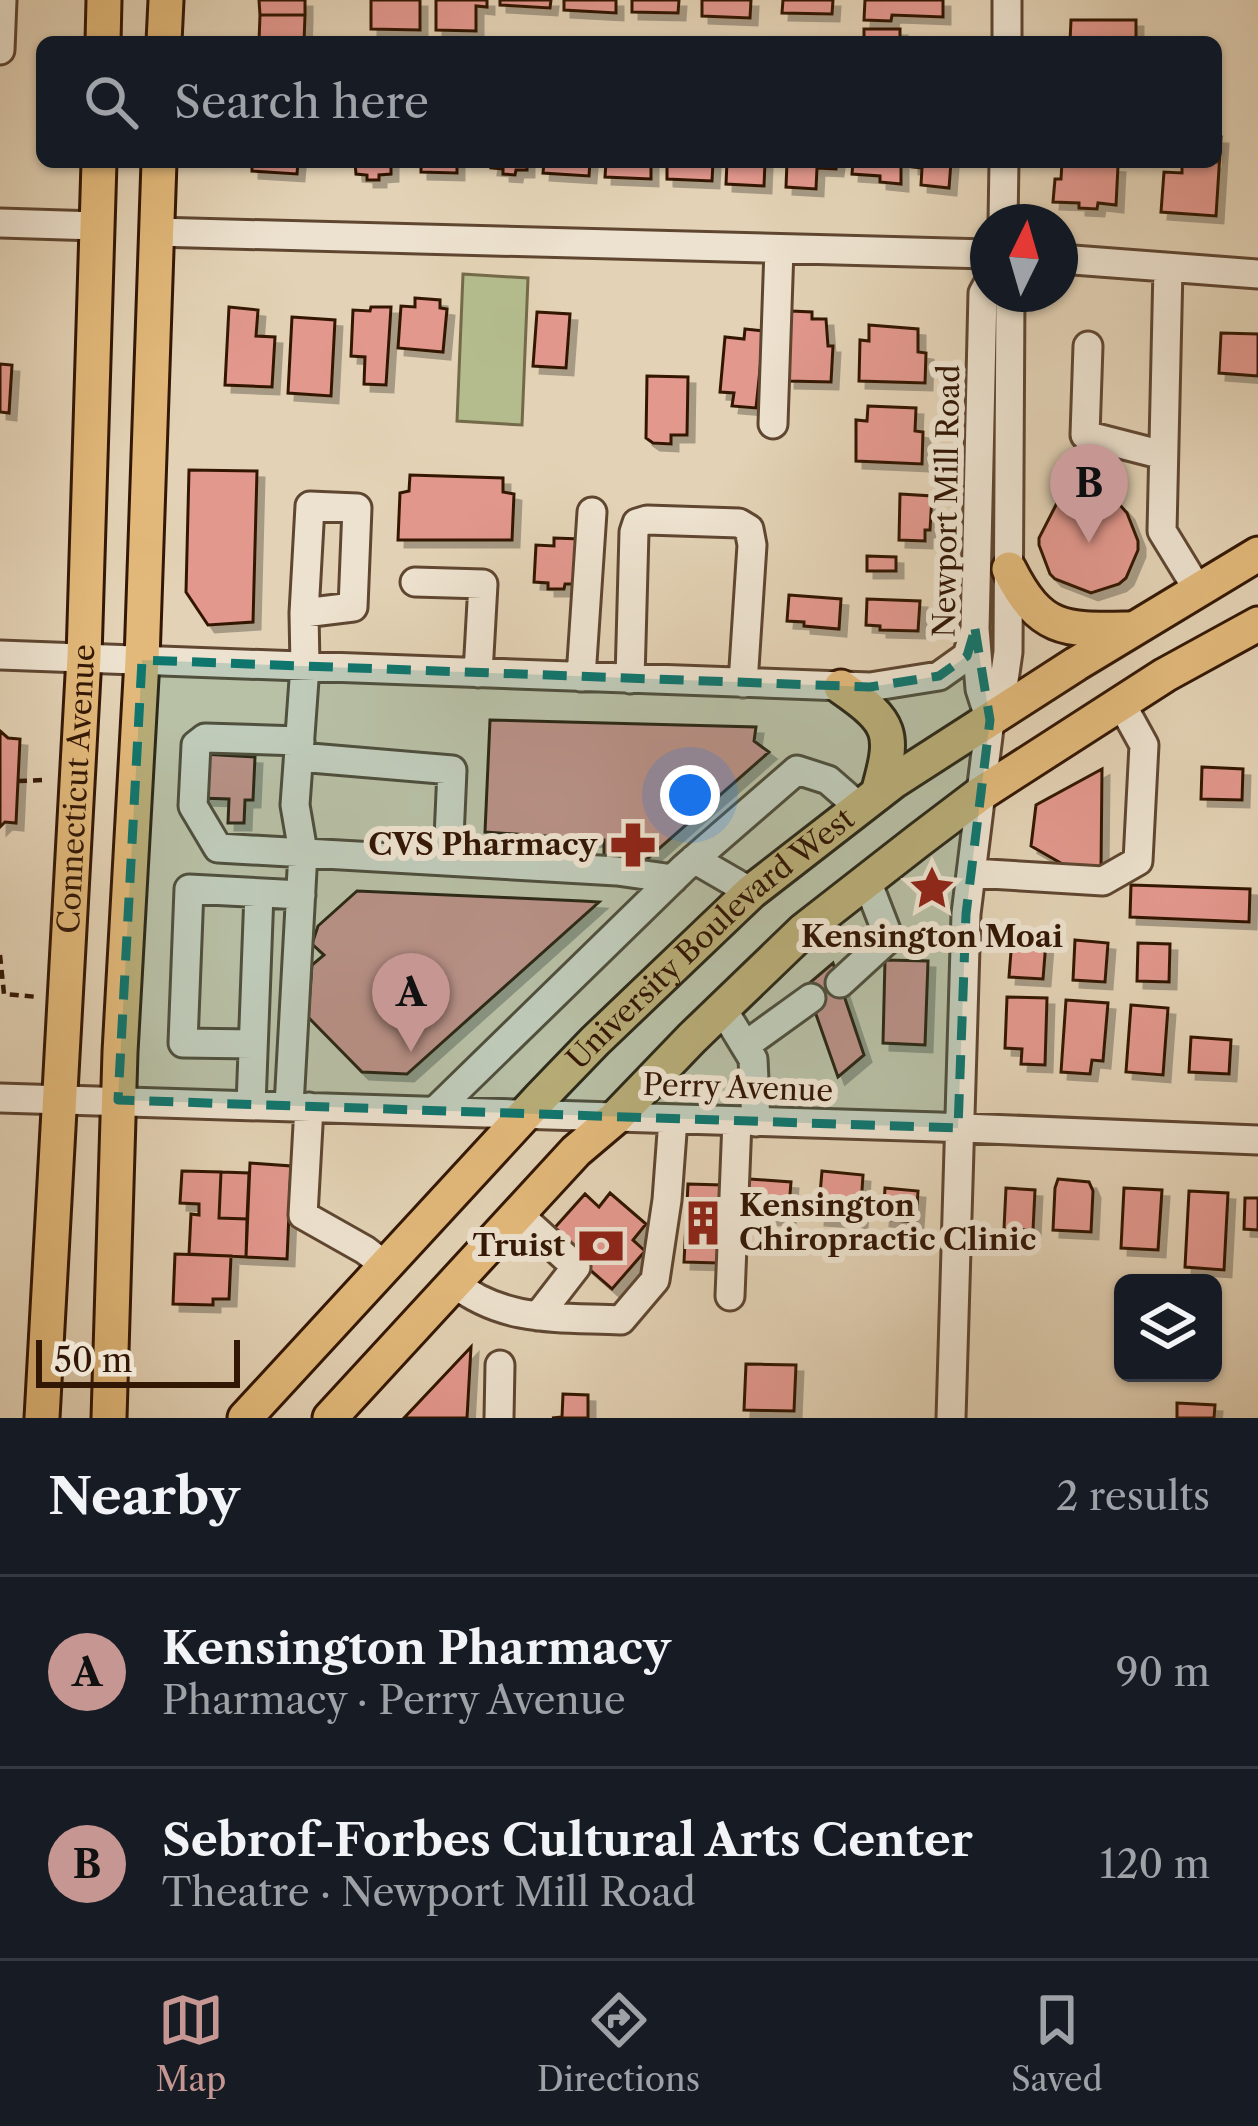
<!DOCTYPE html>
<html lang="en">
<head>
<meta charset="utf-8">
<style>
	:root { --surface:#171b24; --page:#20242c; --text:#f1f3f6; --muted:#9ea1a6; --line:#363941; --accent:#c59692 }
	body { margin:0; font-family:"Libre Caslon Text",serif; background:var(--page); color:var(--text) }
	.controls { position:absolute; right:36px; bottom:36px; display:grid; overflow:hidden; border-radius:18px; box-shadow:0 3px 9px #0004 }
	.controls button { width:108px; height:108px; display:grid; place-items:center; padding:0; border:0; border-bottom:3px solid var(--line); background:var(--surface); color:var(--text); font:60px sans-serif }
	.compass { position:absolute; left:970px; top:204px; width:108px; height:108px; border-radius:50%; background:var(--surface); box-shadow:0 3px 9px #0004; rotate:5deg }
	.scale { position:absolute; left:36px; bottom:30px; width:204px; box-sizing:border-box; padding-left:12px; border:6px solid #331705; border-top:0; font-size:33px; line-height:42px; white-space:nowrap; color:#331705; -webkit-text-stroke:9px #ede2cf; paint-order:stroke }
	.you { position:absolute; left:690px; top:795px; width:42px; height:42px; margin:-30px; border:9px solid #fff; border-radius:50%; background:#1a73e8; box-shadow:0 0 0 18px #1a73e833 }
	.badge { display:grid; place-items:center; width:78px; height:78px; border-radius:50%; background:var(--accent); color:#111; font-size:39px; font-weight:700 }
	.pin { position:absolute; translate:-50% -99px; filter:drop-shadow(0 3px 6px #0008) }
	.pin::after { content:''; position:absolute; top:63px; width:42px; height:36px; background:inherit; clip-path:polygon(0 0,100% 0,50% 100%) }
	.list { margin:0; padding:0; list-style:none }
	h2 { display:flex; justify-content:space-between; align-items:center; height:156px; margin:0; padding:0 48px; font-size:51px }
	h2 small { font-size:39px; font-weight:400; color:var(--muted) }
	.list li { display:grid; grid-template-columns:78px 1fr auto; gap:36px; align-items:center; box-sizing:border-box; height:192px; padding:0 48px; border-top:3px solid var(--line) }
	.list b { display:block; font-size:45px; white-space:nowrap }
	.list p { margin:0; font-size:39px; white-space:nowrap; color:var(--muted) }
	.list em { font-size:39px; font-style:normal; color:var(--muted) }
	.icon { flex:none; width:66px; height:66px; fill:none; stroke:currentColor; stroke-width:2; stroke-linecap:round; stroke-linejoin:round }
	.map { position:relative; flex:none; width:1258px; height:1418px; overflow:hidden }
	.search { position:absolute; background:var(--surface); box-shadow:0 3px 9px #0004; left:36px; right:36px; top:36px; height:132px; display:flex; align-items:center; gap:30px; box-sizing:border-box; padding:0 42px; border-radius:18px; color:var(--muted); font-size:45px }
	.sheet { height:540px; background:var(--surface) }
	nav { display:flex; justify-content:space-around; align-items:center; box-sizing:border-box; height:168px; border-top:3px solid var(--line); background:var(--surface); font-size:33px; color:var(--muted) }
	nav a { display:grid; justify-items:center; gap:6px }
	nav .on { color:var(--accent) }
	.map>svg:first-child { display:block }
	.green { fill:#b4bc8d; stroke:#746a49; stroke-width:3 }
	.building { fill:#e3988e; stroke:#331705; stroke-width:3; filter:url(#shadow) }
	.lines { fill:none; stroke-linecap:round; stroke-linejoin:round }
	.minor-casing { stroke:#5f4631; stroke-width:33 }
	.major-casing { stroke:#331705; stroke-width:39 }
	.path { stroke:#331705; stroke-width:4.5; stroke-dasharray:9 6; stroke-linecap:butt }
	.minor { stroke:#ede2cf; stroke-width:27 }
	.major { stroke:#e2b97a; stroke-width:33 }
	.marked { fill:#0f766e; fill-opacity:0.2; stroke:#0f766e; stroke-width:9; stroke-dasharray:24 15; stroke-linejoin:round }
	.labels { text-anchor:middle; stroke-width:12; stroke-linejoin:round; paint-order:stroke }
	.street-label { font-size:30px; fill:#331705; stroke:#ede2cf }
	.poi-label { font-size:30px; font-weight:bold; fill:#331705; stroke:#ede2cf; text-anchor:end }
</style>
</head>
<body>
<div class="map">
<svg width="1258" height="1418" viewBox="0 0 1258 1418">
	<defs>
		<filter id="shadow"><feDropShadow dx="7" dy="7" stdDeviation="0" flood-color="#0004"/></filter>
	</defs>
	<rect width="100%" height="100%" fill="#e3d2b5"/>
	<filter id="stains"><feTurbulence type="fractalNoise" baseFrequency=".00167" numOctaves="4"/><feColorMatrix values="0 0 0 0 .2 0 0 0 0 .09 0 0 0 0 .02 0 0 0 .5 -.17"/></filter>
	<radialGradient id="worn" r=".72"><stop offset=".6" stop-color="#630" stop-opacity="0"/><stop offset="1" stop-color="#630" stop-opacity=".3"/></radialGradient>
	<path class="green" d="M463,274L528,278L522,425L457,421Z"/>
	<path class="building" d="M259,0H305V15H260Z
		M371,0H420V30L371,29Z
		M436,0H487V7L476,6V31L436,30Z
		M500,0H551L550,8L500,5Z
		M564,0H616V13L564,10Z
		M632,0H679L678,13L632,12Z
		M702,0H751L750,18L702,16Z
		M783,0H833L832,14L782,13Z
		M865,0H943V17L892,15L891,21L864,20Z
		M260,15H305L304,42H259Z
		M1071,20H1136V42H1070Z
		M864,29H900V42H864Z
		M1216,137H1221L1216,216L1161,212L1164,172L1182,173V162H1216Z
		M252,162H298L297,174L252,171Z
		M355,162H391V174L379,175V180H367V175L356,174Z
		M421,162H457V173L421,172Z
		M492,162H527V170H516L515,175L503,174V169L491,168Z
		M544,162H590L589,176L543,173Z
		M606,162H651V179L605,177Z
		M667,162H713L712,181L667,179Z
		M727,162H765L764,186L726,184Z
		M787,162H837L836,169L817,168L816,189L786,187Z
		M853,162H901V184L880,182V176L852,174Z
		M912,162H951L949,188L921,185L922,168L912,167Z
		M1062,162L1118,166L1116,205L1098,203L1097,209L1079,208V203L1053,202L1055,179H1061Z
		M415,298L440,300V308L447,309L443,352L398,348L401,306L415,307Z
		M229,307L258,310L256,336L275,337L272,387L225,385Z
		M371,307H391L386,385L364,384L365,357L351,356L353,310L370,311Z
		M791,311L812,312V319H826L828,346H833L831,382L788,381Z
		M537,312L570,314L566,368L533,366Z
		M292,317L335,320L331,396L288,393Z
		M869,325L918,329V352L926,353L925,383L859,381L860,340L869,341Z
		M745,329L764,331L756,408L732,406L734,393L720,392L725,337L744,339Z
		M1221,333L1258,334V376L1219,373Z
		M0,364L12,365L9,413L0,412Z
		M647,376L688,377L687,435H671V444L653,443L646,438Z
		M868,406L916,408L915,431L923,432L922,464L856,461V420L867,421Z
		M189,470L257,471L253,622L208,625L186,592Z
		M410,475L503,478V492L514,494L512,540H398L400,493L409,491Z
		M1086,492L1120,505L1127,513L1138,541V550L1126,578L1119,584L1091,593L1055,579L1050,574L1039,545V538L1057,503Z
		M900,494L932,496L930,530H925V541L899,540Z
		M554,538L580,539L579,584H565L564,589H548V583L534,582L536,545L554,546Z
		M867,556L896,557V571H867Z
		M789,595L841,599L839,629L804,626V622L787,621Z
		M867,599L920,601L918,631L880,630V626L866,625Z
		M490,720L756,727L754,741L769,752L645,861L604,858V840L485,832Z
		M0,731L8,738L20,739L16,823L5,822L0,827Z
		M202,754L255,757L253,800H245L244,823H228L229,799L200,798Z
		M1202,767L1243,769L1242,800L1201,799Z
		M1102,769L1101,869L1066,866L1031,846L1036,805Z
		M1131,885L1250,889L1249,922L1130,917Z
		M357,891L582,901L599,902L407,1074L362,1072L308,1017L312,965L324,955L312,944L318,926Z
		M1012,939L1046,942L1043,979L1009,977Z
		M1075,940L1108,943L1105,982L1073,980Z
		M1138,943L1170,944L1169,982L1137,981Z
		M885,960L928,961L925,1045L883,1043Z
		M833,963L864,1055L838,1077L806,986Z
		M1007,997L1047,998L1045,1065L1021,1064L1022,1049L1005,1048Z
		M1066,1000L1108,1003L1103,1061L1092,1060L1090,1074L1061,1072Z
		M1131,1005L1168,1008L1163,1075L1126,1072Z
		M1191,1037L1231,1040L1229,1074L1189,1072Z
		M250,1163L291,1166L287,1259L246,1257Z
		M182,1171L221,1172L219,1218L247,1219L246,1257L189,1254L191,1214L199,1215V1204L180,1203Z
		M822,1171L863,1175L860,1221L818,1218Z
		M221,1172L249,1173L247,1219L219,1218Z
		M749,1179L791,1182L788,1219L747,1216Z
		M1058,1179L1089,1182L1093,1191L1091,1232L1053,1230L1055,1188Z
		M688,1184L722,1185L719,1263L684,1262Z
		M885,1188L918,1191L916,1222L883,1219Z
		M1006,1188L1035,1190L1033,1230L1004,1229Z
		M1124,1188L1162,1190L1158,1250L1121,1248Z
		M1189,1191L1228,1193L1224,1270L1185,1267Z
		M610,1193L646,1224L633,1240L645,1251L612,1289L549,1234L585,1194L599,1207Z
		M1245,1198H1258V1230L1244,1229Z
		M175,1254L231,1256L229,1299H213V1305L173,1304Z
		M471,1347L467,1418H404Z
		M746,1364L796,1365L794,1411L744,1410Z
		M563,1394L588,1395V1418H552L562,1417Z
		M1177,1403L1215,1405L1214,1418H1177Z"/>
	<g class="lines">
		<g class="minor-casing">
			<path id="minor" d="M1007,42V0
				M0,50L2,0
				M1003,222L1004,162
				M0,223L97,226
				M155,232L988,254
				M1060,259L1258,274
				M1168,268L1162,531L1198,590
				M988,284L983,293L975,629L980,689L990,720
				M1088,346L1085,435L1163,455
				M773,424L779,249
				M415,582L483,584L478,673
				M0,655L870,687L939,676L967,656L975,629
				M581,677L592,512
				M630,679L634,532L637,523L647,520L739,523L749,529L752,545L743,683
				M300,741L205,738L196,745L193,806L218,848L617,871L673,879
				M299,757L452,770L448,861
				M694,859L751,892
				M972,873L1103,881L1138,861L1144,745L1122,705
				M840,983L889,938L867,881
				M722,1008L753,1059L756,1122
				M253,1044L183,1043L189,889L301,895
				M746,1045L811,998
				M0,1098L939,1127L1258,1140
				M251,1105L259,893
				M289,1106L303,852L295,805L305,666L304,613L310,506L357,508L353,607L304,613
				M309,1107L303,1215L365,1250L386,1266
				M436,1110L684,868L797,770L828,780L859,807
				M518,1214L576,1267L538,1316
				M454,1283C505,1323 559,1317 621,1320L655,1280L667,1200L673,1119
				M730,1296L737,1121
				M499,1418L500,1365
				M951,1418L966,914L990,720L1003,687L1008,652L1010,294"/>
		</g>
		<g class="major-casing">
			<g id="major">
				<path d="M103,42L104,0"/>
				<path d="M164,42L166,0"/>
				<path d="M1009,569C1041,633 1066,630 1132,629"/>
				<path d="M841,687C893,723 895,733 878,793"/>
				<path id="s1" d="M42,1418L84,657L99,162"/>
				<path d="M109,1418L120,1052L142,660L159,162"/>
				<path id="s2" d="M245,1418L541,1097L595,1041L751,892L894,781L1076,664L1258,554"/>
				<path d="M330,1418L576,1151L615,1118L692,1038L804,930L918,841L980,794L1165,675L1258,624"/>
			</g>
		</g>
		<path class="path" d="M18,781L45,780
			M0,955L4,994L38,997"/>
		<use href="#minor" class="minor"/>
		<use href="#major" class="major"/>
	</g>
	<path class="marked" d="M975,629L990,720L966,914L958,1128L118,1100L142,660L870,687L939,676L967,656Z"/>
	<defs>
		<g id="pharmacy-bare" transform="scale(3.6)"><path d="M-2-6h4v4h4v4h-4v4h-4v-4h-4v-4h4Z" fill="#8f2418" stroke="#ede2cf" stroke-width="2.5" paint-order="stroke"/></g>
		<g id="sight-bare" transform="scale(3.6)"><path d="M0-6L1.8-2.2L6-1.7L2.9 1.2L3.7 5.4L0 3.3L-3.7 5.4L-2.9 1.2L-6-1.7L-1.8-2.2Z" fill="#8f2418" stroke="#ede2cf" stroke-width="2.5" paint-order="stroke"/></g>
		<g id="building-bare" transform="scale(3.6)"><path d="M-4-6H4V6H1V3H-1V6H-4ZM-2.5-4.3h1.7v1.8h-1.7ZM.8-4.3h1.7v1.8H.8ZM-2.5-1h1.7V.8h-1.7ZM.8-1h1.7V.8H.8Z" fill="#8f2418" stroke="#ede2cf" stroke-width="2.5" paint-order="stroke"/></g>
		<g id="bank-bare" transform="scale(3.6)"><path d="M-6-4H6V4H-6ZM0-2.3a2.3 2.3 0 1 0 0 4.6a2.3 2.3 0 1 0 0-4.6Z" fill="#8f2418" stroke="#ede2cf" stroke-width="2.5" paint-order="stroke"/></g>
	</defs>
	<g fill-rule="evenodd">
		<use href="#pharmacy-bare" x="633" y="845"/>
		<use href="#sight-bare" x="932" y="888"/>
		<use href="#building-bare" x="703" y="1223"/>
		<use href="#bank-bare" x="601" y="1246"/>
	</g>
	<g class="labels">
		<g class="street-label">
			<text transform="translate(947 501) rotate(-89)" y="10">Newport Mill Road</text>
			<text dy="10" stroke="none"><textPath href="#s1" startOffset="630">Connecticut Avenue</textPath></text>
			<text dy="10" stroke="none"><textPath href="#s2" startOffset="669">University Boulevard West</textPath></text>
			<text transform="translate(738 1088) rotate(2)" y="10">Perry Avenue</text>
		</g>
		<g class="poi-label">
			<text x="597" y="855">CVS Pharmacy</text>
			<text x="932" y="947" text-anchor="middle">Kensington Moai</text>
			<text x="739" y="1216" text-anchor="start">Kensington<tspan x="739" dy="34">Chiropractic Clinic</tspan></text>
			<text x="565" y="1256">Truist</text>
		</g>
	</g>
	<rect width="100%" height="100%" filter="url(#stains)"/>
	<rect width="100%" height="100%" fill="url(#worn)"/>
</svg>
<div class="controls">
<button><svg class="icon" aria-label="layers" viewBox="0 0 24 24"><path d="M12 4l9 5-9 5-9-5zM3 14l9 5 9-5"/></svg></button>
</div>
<svg class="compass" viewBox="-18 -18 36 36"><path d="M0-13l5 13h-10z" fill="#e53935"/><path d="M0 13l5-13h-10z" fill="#9ea1a6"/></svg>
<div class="scale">50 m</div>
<div class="you"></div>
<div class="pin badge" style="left:411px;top:1052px">A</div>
<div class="pin badge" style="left:1089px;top:543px">B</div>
<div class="search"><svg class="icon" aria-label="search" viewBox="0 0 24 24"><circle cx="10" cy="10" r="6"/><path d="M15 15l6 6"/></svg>Search here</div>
</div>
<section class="sheet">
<h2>Nearby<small>2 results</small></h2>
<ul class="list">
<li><span class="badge">A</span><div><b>Kensington Pharmacy</b><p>Pharmacy · Perry Avenue</p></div><em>90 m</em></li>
<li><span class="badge">B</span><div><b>Sebrof-Forbes Cultural Arts Center</b><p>Theatre · Newport Mill Road</p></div><em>120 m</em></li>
</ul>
</section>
<nav>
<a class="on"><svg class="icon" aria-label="map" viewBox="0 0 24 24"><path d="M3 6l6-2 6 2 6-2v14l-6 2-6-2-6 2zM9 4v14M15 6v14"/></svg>Map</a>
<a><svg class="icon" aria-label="directions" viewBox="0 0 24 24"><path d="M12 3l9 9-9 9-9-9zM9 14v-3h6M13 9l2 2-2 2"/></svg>Directions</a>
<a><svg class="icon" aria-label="saved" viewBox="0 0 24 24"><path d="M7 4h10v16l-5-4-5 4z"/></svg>Saved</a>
</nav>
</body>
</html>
